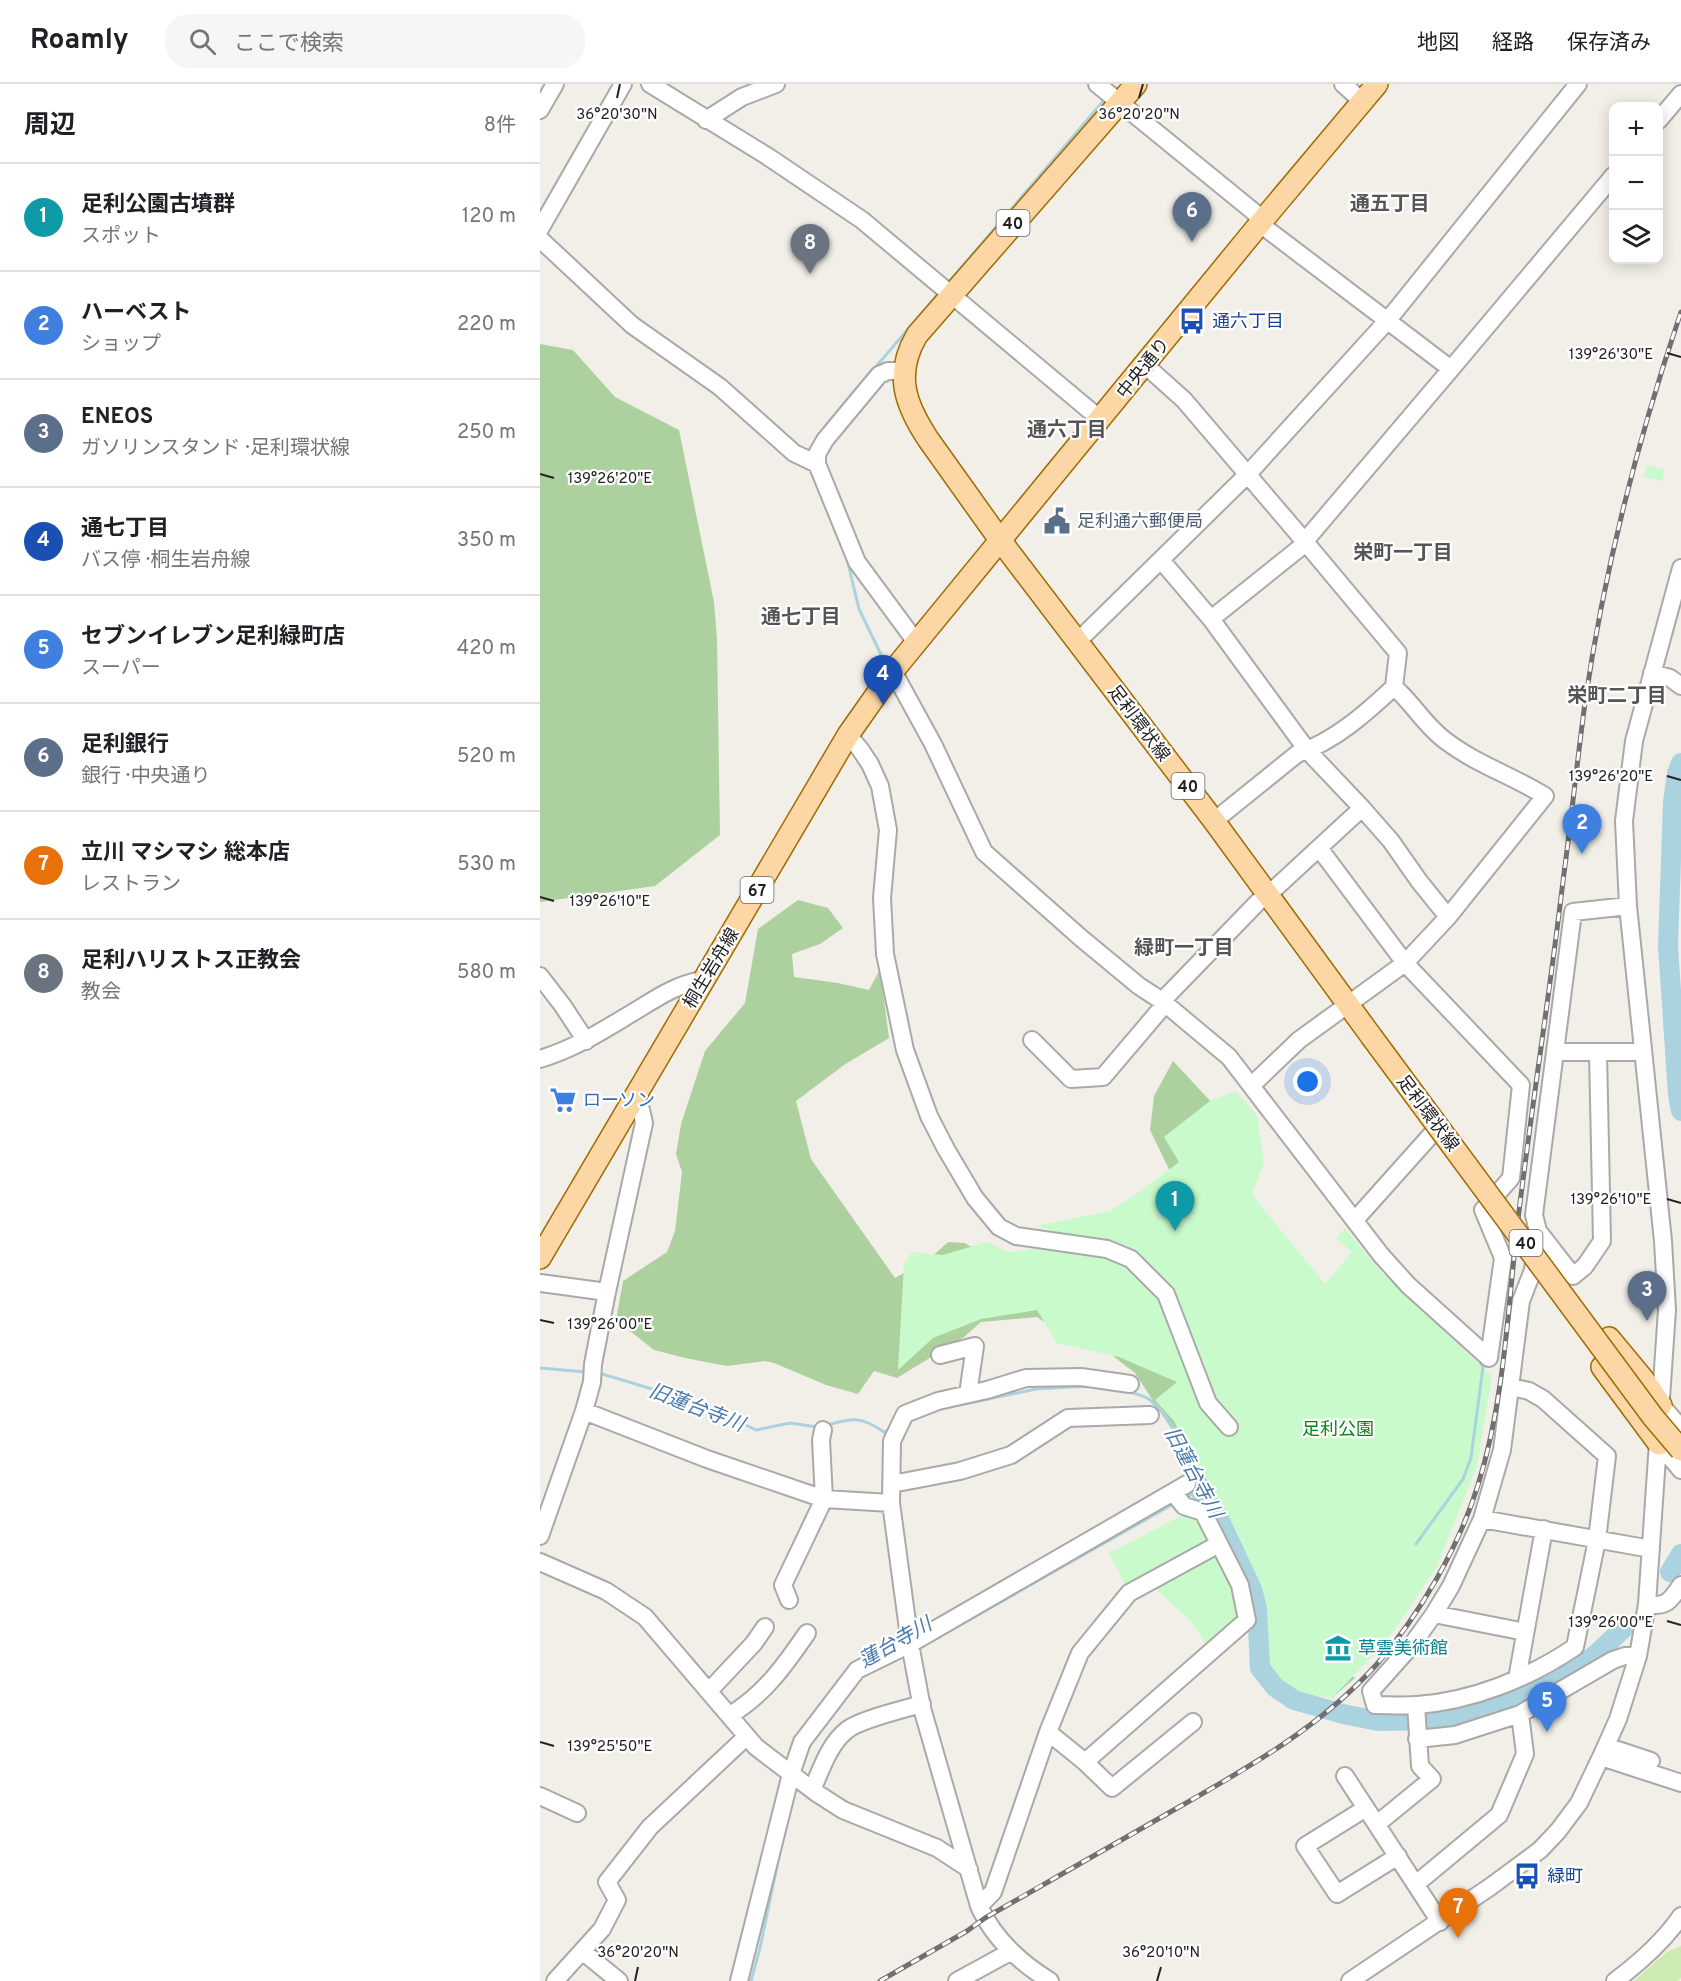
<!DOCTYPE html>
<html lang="ja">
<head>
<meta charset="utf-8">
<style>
	:root { --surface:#fff; --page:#f6f6f6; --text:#202124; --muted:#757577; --line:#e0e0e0; --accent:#d40000 }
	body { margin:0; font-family:Overpass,"Noto Sans JP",sans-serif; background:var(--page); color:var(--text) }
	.controls { position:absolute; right:18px; top:18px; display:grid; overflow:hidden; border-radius:12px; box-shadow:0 3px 15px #0003 }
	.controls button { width:54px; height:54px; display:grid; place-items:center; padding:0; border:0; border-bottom:2px solid var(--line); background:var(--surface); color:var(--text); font:30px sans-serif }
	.you { position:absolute; left:768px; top:998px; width:21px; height:21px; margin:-15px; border:4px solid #fff; border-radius:50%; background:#1a73e8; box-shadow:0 0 0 9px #1a73e833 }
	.badge { display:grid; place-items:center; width:39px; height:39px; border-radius:50%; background:var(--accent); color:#fff; font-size:20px; font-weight:700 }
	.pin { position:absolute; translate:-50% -50px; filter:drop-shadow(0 2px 3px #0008) }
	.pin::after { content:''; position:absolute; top:32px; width:21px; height:18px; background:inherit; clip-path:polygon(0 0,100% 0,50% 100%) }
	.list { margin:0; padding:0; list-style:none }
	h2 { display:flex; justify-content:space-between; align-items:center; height:78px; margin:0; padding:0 24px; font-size:26px }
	h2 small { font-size:20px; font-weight:400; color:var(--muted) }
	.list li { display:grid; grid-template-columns:39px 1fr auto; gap:18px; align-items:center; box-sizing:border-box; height:108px; padding:0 24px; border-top:2px solid var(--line) }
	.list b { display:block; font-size:22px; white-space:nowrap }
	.list p { margin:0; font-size:20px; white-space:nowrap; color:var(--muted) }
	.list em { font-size:20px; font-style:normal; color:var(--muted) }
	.icon { flex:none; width:33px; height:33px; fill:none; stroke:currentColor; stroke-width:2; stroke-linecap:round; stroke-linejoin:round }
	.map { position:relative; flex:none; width:1141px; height:1897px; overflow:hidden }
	header { display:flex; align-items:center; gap:36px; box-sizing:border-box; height:84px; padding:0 30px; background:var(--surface); border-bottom:2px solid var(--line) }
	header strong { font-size:28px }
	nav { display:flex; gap:33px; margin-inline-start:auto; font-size:21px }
	.search { width:420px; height:54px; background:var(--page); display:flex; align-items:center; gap:15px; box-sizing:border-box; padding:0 21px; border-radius:24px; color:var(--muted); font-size:22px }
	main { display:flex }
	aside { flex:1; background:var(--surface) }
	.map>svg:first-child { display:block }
	.grass { fill:#cdebb0 }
	.forest { fill:#add19e }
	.park { fill:#c8facc }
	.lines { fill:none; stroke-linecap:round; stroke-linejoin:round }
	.stream { stroke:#aad3df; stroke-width:3 }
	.river { stroke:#aad3df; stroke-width:20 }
	.minor-casing { stroke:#a9a9a9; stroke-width:20 }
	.major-casing { stroke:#a06b00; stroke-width:24 }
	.minor { stroke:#fff; stroke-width:16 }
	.major { stroke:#fcd6a4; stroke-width:21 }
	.rail-casing { stroke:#707070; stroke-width:5 }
	.rail { stroke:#fff; stroke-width:3; stroke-dasharray:9; stroke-linecap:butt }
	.major-bridge-casing { stroke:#a06b00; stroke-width:24; stroke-linecap:butt }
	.major-bridge { stroke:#fcd6a4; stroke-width:21 }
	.ticks { fill:none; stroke:#222; stroke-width:2 }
	.labels { text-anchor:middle; stroke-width:4.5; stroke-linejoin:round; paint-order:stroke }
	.shield { fill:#fff; stroke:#646464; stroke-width:1.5 }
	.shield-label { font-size:16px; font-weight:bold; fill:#222 }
	.transit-label { font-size:18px; fill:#164399; stroke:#fff; text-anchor:start }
	.street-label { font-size:18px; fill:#222; stroke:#fff }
	.service-label { font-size:18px; fill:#4e5e75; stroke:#fff; text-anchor:start }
	.shop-label { font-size:18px; fill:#366cbe; stroke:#fff; text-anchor:start }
	.park-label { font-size:18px; fill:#0c8416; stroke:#fff }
	.culture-label { font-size:18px; fill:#0d838f; stroke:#fff; text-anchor:start }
	.neighbourhood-label { font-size:20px; font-weight:bold; fill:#555; stroke:#fff }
	.water-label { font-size:20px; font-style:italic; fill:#4a7aab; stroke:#fff }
	.ticks-label { font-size:15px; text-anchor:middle; fill:#222; stroke:#fff; stroke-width:4.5; stroke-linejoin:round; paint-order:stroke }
</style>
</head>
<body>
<header>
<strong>Roamly</strong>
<div class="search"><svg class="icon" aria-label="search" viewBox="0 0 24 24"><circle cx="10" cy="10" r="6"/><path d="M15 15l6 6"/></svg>ここで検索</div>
<nav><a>地図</a><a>経路</a><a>保存済み</a></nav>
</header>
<main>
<aside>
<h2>周辺<small>8件</small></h2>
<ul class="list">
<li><span class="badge" style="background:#0f9aa8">1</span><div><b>足利公園古墳群</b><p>スポット</p></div><em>120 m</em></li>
<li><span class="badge" style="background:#3f7fe0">2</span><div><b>ハーベスト</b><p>ショップ</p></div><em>220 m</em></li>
<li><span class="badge" style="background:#5c6f8a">3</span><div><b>ENEOS</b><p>ガソリンスタンド · 足利環状線</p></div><em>250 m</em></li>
<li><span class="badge" style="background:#1a4fb4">4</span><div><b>通七丁目</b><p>バス停 · 桐生岩舟線</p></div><em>350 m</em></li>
<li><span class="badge" style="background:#3f7fe0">5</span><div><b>セブンイレブン足利緑町店</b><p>スーパー</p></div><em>420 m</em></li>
<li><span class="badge" style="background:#5c6f8a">6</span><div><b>足利銀行</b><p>銀行 · 中央通り</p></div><em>520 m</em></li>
<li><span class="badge" style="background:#e8710a">7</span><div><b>立川 マシマシ 総本店</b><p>レストラン</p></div><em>530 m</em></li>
<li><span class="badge" style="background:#6b7280">8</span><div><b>足利ハリストス正教会</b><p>教会</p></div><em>580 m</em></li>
</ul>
</aside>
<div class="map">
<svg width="1141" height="1897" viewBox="0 0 1141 1897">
	<rect width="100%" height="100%" fill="#f2efe9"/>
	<path class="grass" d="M1141,1862V1894L1137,1897H1094L1127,1868Z"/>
	<path class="forest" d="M0,260L33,266L75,313L139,346L174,518L177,555L180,751L115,802L0,818Z
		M258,816L288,824L303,844L280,860L252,870L254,893L298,899L329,906L340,885L349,954L304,981L256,1017L271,1075L355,1194L390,1174L408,1158L425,1159L449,1174L552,1173L638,1104L610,1046L614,1012L633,977L703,1052L768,1554L815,1594L792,1614L725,1573L717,1488L680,1420L595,1289L560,1262L523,1251L497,1233L441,1238L424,1253L357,1294L334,1287L318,1310L286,1301L234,1279L225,1277L187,1282L145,1274L114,1266L76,1236L83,1197L127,1168L135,1147L142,1088L136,1070L141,1040L165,967L205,919L218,845Z"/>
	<path class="park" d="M1107,381L1125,386L1122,397L1104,393Z
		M696,1007L717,1032L724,1079L712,1111L785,1200L812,1168L796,1154L805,1144L840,1187L952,1292L937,1382L896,1484L846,1558L792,1614L764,1610L743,1600L725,1577L723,1513L671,1567L650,1536L609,1499L589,1509L569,1469L641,1432L673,1413L663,1398L634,1337L615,1316L637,1298L579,1273L517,1259L497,1226L441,1235L393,1254L358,1286L364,1180L372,1168L403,1171L447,1158L468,1168L494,1165L512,1146L495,1142L570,1127L602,1106L639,1078L624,1053L670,1017Z"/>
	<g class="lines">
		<path class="stream" d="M408,199L565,15
			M333,286L399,209
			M285,343L317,304
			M306,471L319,525L347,583
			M0,1284L46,1288
			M59,1289L165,1321L216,1346L250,1339L277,1343
			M555,1303C570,1306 598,1307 610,1316C634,1335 644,1369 656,1396
			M396,1326L496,1305L549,1302
			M287,1341C313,1334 321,1332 344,1348L351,1346
			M646,1413L660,1407
			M876,1460L923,1395L931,1374L943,1283L940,1277
			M395,1555L635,1419
			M211,1897L220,1864L242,1758"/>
		<path class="river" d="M1141,679L1137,689L1133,718L1128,862L1138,1011L1141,1027
			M656,1396L660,1407L678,1433L712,1505L717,1524L720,1584L735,1603L754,1616L803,1630L838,1637L893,1636L945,1624L1009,1601L1054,1572L1083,1545
			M1130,1488L1141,1470"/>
		<g class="minor-casing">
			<path id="minor" d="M110,0L227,72L322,136L560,335
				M557,0L714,128L728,146L911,285
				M803,0L823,18
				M0,26L15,0
				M166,36L202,13L236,0
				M1118,37L1141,10
				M0,145L83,0
				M0,155L92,241L180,303L254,369L277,380
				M605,281L644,316L766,459L858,569L854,603C873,619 885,642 906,657C936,680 973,692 1005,712L908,833L865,879L759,956L712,1001
				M364,287H348L339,291L285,356L277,370V380L317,478L376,558
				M765,457L911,285L1074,91
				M621,476L671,535L767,666L822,724L851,757L879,797L908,833
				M671,535L766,459
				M537,558L707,391L848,236L1038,0
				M353,587L393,660L444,768L541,854L599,902L622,917L689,973L841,1171L868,1201L949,1274L963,1174L943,1126L971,1094L981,1001L865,879L779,764
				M1112,589L1130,594L1141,602
				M308,651L320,665L330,680L340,702L348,746L342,814L345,870L365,966L389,1032L406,1065L435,1114L459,1143L476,1152L567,1165L591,1175L626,1210L668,1319L689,1343
				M674,737L757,670C795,657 826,629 854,603
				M0,892L23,922L46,957
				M622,917L718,818L728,811L822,724
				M492,956L531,995L563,993L625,920
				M1015,968H1103
				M0,975C34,965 62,947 92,929C117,914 136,900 164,896
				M815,1136L891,1051
				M998,1147L1033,1192L1045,1182L1062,1157L1058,968
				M0,1199L67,1208
				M400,1271L435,1262L428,1310
				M971,1303L989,1307L1003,1315L1067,1372L1057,1456L1035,1563C989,1594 933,1617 877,1621C863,1622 849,1621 835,1621L831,1607L871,1562L894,1530L911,1502L942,1435L962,1366L981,1217L993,1186L998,1147L994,1131L1033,828L1088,822
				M1121,1321L1141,1344
				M44,1327L167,1375L284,1415L351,1419
				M1119,1360L1141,1386
				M352,1400L420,1387L471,1371L528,1334L610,1331
				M942,1435L1111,1465
				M0,1452L44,1327L52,1298L53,1280L67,1208L104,1039L101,1026L95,1012
				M0,1478L66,1507L105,1533L216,1663L275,1708L303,1726L397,1764L429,1785
				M249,1516L243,1501L284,1415L281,1356L283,1346
				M1107,1520C1126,1524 1131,1516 1141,1501
				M894,1530L985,1548
				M977,1595L1004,1445
				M169,1607L214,1559L225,1543
				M190,1631C224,1611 245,1581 267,1549
				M508,1648L545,1678L707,1536L700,1501L663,1428L644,1422L633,1408
				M877,1655L915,1651L980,1630L1073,1576L1085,1572H1098
				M1066,1662L1111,1677
				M1061,1673L1141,1699
				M545,1678L572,1704L653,1638
				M805,1692L900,1838
				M272,1706C281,1686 289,1660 307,1646C319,1636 364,1625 382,1620
				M0,1712L37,1729
				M826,1724L765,1762L797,1810L858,1772
				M837,1740L892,1695L880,1682L876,1621
				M876,1800L959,1731L985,1670L980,1630
				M439,1822L453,1808L508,1648L540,1569L589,1509L679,1460
				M42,1867L79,1897
				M15,1897L62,1845L77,1816L67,1798L110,1743L206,1653
				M199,1897L251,1690L262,1658L317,1586L370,1560L647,1400
				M417,1897L470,1868
				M510,1897C479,1878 454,1855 439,1822L382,1624L370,1560L351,1419L352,1357L365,1330L398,1317L447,1306L486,1294L541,1293L590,1300
				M810,1897L950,1803L1000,1766L1018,1747L1039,1719L1061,1673L1078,1635L1098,1572L1107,1520L1127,1226L1123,1157L1088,822L1084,737L1094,657L1141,484
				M1075,1897C1099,1879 1124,1857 1141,1832"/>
		</g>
		<g class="major-casing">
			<path id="major" d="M596,0L377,251C354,290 365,320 388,355L460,456L674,737L831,952
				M0,1174L308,651L353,587L722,137L837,0
				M1069,1254L1103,1295L1121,1321
				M1062,1283L1119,1360"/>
		</g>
		<use href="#minor" class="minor"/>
		<use href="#major" class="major"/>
		<g class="rail-casing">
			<path id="rail" d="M340,1897L427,1847L445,1834C507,1798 570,1763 632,1727C706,1685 780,1644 837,1580C880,1530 919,1463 938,1401C968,1305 968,1203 982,1104C995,1001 1011,899 1023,797C1031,738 1037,678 1045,619C1064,486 1098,355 1141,228"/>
		</g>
		<use href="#rail" class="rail"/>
		<g class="major-bridge-casing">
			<path id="major-bridge" d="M831,952L1113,1333L1141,1366"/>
		</g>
		<use href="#major-bridge" class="major-bridge"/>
	</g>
	<path class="ticks" d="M77,14L80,0M599,14L603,0M1127,269L1141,273M0,390L14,394M1127,692L1141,696M0,813L14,817M1127,1115L1141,1119M0,1236L14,1239M1127,1537L1141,1541M0,1658L14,1662M95,1897L98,1883M617,1897L621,1883"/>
	<defs>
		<g id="bus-bare" transform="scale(2.07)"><path d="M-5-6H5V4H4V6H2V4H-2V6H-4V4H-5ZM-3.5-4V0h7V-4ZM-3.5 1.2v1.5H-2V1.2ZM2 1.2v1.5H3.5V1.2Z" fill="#1a4fb4" stroke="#fff" stroke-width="2.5" paint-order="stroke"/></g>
		<g id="civic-bare" transform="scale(2.07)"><path d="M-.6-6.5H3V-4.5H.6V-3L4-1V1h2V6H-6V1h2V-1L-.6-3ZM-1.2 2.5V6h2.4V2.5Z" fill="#5c6f8a" stroke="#fff" stroke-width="2.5" paint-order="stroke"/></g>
		<g id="supermarket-bare" transform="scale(2.07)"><path d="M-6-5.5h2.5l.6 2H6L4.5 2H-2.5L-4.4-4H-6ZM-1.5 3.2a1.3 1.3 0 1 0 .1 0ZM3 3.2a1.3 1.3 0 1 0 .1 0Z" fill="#3f7fe0" stroke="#fff" stroke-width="2.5" paint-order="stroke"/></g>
		<g id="museum-bare" transform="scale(2.07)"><path d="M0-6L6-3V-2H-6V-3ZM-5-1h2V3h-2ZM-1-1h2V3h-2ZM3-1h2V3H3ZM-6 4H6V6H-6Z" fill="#0f9aa8" stroke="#fff" stroke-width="2.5" paint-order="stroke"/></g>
	</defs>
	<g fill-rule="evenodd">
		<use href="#bus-bare" x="652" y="237"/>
		<use href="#civic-bare" x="517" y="437"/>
		<use href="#supermarket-bare" x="23" y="1016"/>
		<use href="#museum-bare" x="798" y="1564"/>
		<use href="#bus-bare" x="987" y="1792"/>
	</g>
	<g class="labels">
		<g class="shield">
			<rect x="456.5" y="126" width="33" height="26" rx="4.5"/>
			<rect x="631.5" y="689" width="33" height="26" rx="4.5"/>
			<rect x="200.5" y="793" width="33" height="26" rx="4.5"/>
			<rect x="969.5" y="1146" width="33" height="26" rx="4.5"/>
		</g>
		<g class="shield-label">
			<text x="473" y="145">40</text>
			<text x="648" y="708">40</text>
			<text x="217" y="812">67</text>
			<text x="986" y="1165">40</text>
		</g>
		<g class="transit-label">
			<text x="672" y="243">通六丁目</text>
			<text x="1007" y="1798">緑町</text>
		</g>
		<g class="street-label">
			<text transform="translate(603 284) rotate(-51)" y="6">中央通り</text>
			<text transform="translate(599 639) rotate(53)" y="6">足利環状線</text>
			<text transform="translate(171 884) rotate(-59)" y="6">桐生岩舟線</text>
			<text transform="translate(888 1029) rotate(53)" y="6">足利環状線</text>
		</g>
		<g class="service-label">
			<text x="537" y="443">足利通六郵便局</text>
		</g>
		<g class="shop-label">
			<text x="43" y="1022">ローソン</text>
		</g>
		<g class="park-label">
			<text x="798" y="1351">足利公園</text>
		</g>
		<g class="culture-label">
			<text x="818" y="1570">草雲美術館</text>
		</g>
		<g class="neighbourhood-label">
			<text x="850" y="126">通五丁目</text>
			<text x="527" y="352">通六丁目</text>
			<text x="863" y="475">栄町一丁目</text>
			<text x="261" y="539">通七丁目</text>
			<text x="1077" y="618">栄町二丁目</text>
			<text x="644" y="870">緑町一丁目</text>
		</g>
		<g class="water-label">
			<text transform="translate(157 1323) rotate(21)" y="7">旧蓮台寺川</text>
			<text transform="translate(654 1388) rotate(62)" y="7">旧蓮台寺川</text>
			<text transform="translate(355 1558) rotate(-30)" y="7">蓮台寺川</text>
		</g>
	</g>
	<g class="ticks-label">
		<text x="77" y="35">36°20'30"N</text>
		<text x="599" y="35">36°20'20"N</text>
		<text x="1071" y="275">139°26'30"E</text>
		<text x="70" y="399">139°26'20"E</text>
		<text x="1071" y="697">139°26'20"E</text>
		<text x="70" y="822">139°26'10"E</text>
		<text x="1071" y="1120">139°26'10"E</text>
		<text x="70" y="1245">139°26'00"E</text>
		<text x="1071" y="1543">139°26'00"E</text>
		<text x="70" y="1667">139°25'50"E</text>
		<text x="98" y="1873">36°20'20"N</text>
		<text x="621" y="1873">36°20'10"N</text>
	</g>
</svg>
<div class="controls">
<button>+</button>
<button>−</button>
<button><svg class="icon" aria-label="layers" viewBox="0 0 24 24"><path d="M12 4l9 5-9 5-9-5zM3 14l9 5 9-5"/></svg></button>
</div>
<div class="you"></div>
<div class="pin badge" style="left:635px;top:1147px;background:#0f9aa8">1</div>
<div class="pin badge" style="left:1042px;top:770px;background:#3f7fe0">2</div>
<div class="pin badge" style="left:1107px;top:1237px;background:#5c6f8a">3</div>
<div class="pin badge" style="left:343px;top:621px;background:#1a4fb4">4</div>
<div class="pin badge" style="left:1007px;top:1648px;background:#3f7fe0">5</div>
<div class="pin badge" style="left:652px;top:158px;background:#5c6f8a">6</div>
<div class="pin badge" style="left:918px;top:1854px;background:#e8710a">7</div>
<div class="pin badge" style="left:270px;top:190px;background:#6b7280">8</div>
</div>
</main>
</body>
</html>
